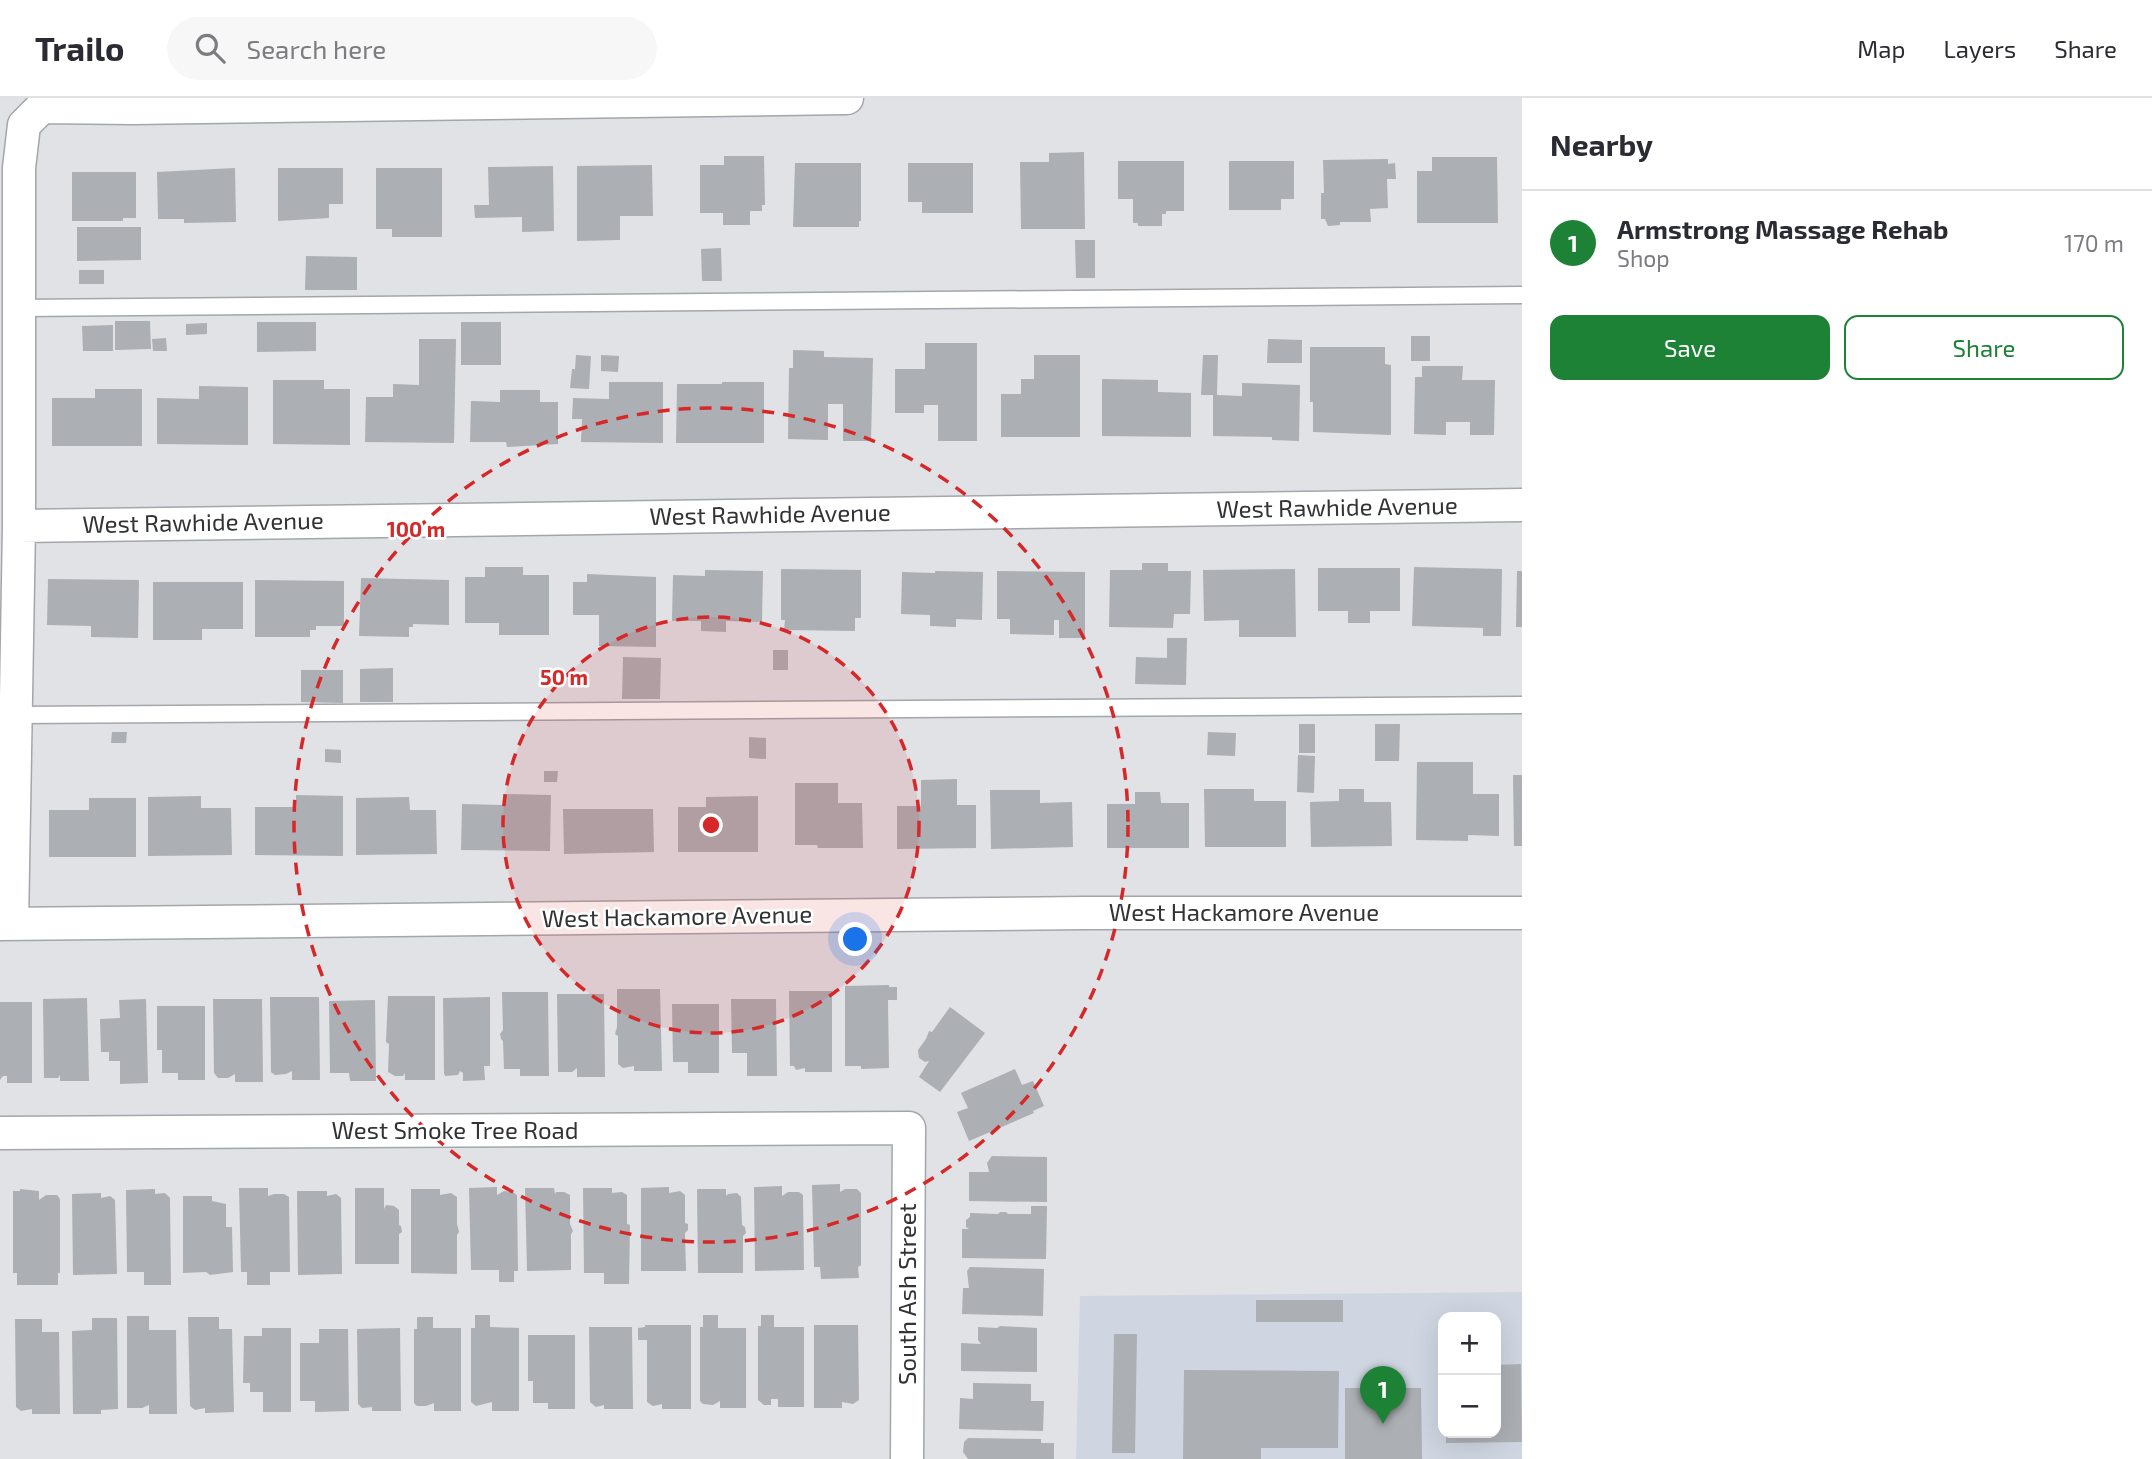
<!DOCTYPE html>
<html lang="en">
<head>
<meta charset="utf-8">
<style>
	:root { --surface:#fff; --page:#f7f7f7; --text:#2b2b33; --muted:#7c7c81; --line:#e1e1e2; --accent:#1d8236 }
	body { margin:0; font-family:"Exo 2",sans-serif; background:var(--page); color:var(--text) }
	.controls { position:absolute; right:21px; bottom:21px; display:grid; overflow:hidden; border-radius:14px; box-shadow:0 7px 28px #0002 }
	.controls button { width:63px; height:63px; display:grid; place-items:center; padding:0; border:0; border-bottom:2px solid var(--line); background:var(--surface); color:var(--text); font:35px sans-serif }
	.you { position:absolute; left:856px; top:842px; width:24px; height:24px; margin:-18px; border:5px solid #fff; border-radius:50%; background:#1a73e8; box-shadow:0 0 0 10px #1a73e833 }
	.badge { display:grid; place-items:center; width:46px; height:46px; border-radius:50%; background:var(--accent); color:#fff; font-size:23px; font-weight:700 }
	.pin { position:absolute; translate:-50% -58px; filter:drop-shadow(0 2px 4px #0008) }
	.pin::after { content:''; position:absolute; top:37px; width:24px; height:21px; background:inherit; clip-path:polygon(0 0,100% 0,50% 100%) }
	.list { margin:0; padding:0; list-style:none }
	h2 { display:flex; justify-content:space-between; align-items:center; height:91px; margin:0; padding:0 28px; font-size:30px }
	h2 small { font-size:23px; font-weight:400; color:var(--muted) }
	.list li { display:grid; grid-template-columns:46px 1fr auto; gap:21px; align-items:center; box-sizing:border-box; height:105px; padding:0 28px; border-top:2px solid var(--line) }
	.list b { display:block; font-size:26px; white-space:nowrap }
	.list p { margin:0; font-size:23px; white-space:nowrap; color:var(--muted) }
	.list em { font-size:23px; font-style:normal; color:var(--muted) }
	.actions { display:flex; gap:14px; padding:21px 28px }
	.actions a { flex:1; padding:16px 0; border:2px solid var(--accent); border-radius:14px; text-align:center; font-size:24px; color:var(--accent) }
	.actions .main { background:var(--accent); color:#fff }
	.icon { flex:none; width:38px; height:38px; fill:none; stroke:currentColor; stroke-width:2; stroke-linecap:round; stroke-linejoin:round }
	.map { position:relative; flex:none; width:1522px; height:1361px; overflow:hidden }
	header { display:flex; align-items:center; gap:42px; box-sizing:border-box; height:98px; padding:0 35px; background:var(--surface); border-bottom:2px solid var(--line) }
	header strong { font-size:33px }
	nav { display:flex; gap:38px; margin-inline-start:auto; font-size:24px }
	.search { width:490px; height:63px; background:var(--page); display:flex; align-items:center; gap:18px; box-sizing:border-box; padding:0 24px; border-radius:38px; color:var(--muted); font-size:26px }
	main { display:flex }
	aside { flex:1; background:var(--surface) }
	.map>svg:first-child { display:block }
	.built { fill:#cfd6e1; fill-rule:evenodd }
	.building { fill:#acafb3 }
	.lines { fill:none; stroke-linecap:round; stroke-linejoin:round }
	.service-casing { stroke:#a3a6aa; stroke-width:19 }
	.minor-casing { stroke:#a3a6aa; stroke-width:35 }
	.service { stroke:#fff; stroke-width:16 }
	.minor { stroke:#fff; stroke-width:32 }
	.ring { fill:none; stroke:#d62828; stroke-width:3.5; stroke-dasharray:12 9 }
	.labels { text-anchor:middle; stroke-width:5; stroke-linejoin:round; paint-order:stroke }
	.street-label { font-size:24px; fill:#323335; stroke:#fff }
	.centre { fill:#d62828; stroke:#fff; stroke-width:3.5 }
	.ring-label { font-size:21px; text-anchor:middle; font-weight:bold; fill:#d62828; stroke:#fff; stroke-width:5; stroke-linejoin:round; paint-order:stroke }
</style>
</head>
<body>
<header>
<strong>Trailo</strong>
<div class="search"><svg class="icon" aria-label="search" viewBox="0 0 24 24"><circle cx="10" cy="10" r="6"/><path d="M15 15l6 6"/></svg>Search here</div>
<nav><a>Map</a><a>Layers</a><a>Share</a></nav>
</header>
<main>
<div class="map">
<svg width="1522" height="1361" viewBox="0 0 1522 1361">
	<rect width="100%" height="100%" fill="#e0e2e6"/>
	<path class="built" d="M1522,1194V1361H1076L1080,1198ZM1443,1219H1496V1335H1443Z"/>
	<path class="building" d="M1084,54L1085,131H1021L1020,64H1049V55Z
		M724,58H764L765,107H762V113H750V127H723V115H700V67H724Z
		M1432,59H1497L1498,125H1417V73H1432Z
		M1388,61V66L1395,65L1396,81H1387L1388,110L1370,111L1371,124H1340V127L1328,128L1325,121H1321V95H1324L1323,62Z
		M1118,63H1184V113H1166V116H1162V128H1138V125H1133V101H1118Z
		M1229,63H1294V101H1281V112H1229Z
		M795,65H861V123H859V129H793Z
		M908,65H973V115H922V104H908Z
		M652,67L653,118H620V142L577,143V68Z
		M553,68L554,133L522,134V119L475,120L474,107H489L488,69Z
		M235,70L236,124L184,125V121H158L157,74Z
		M278,70H343V106H329V120L278,123Z
		M376,70H442V139H392V131H376Z
		M72,74H136V120H123V123H72Z
		M77,129H141V162L77,163Z
		M1075,142H1095V180H1076Z
		M721,150L722,183H702L701,151Z
		M306,158L357,159V192H305Z
		M79,172H104V186H79Z
		M115,223H150L151,251L115,252Z
		M257,224H316V253L257,254Z
		M461,224H501V267H461Z
		M207,225V236L186,237V226Z
		M113,227V253H83L82,228Z
		M1411,238H1430V263H1411Z
		M166,240L167,253H153L152,241Z
		M419,241H456L454,345L365,344L366,299H393V286L419,287Z
		M1268,241L1302,242V265H1267Z
		M925,245H977V343H938V307H924V315H895V271H925Z
		M1310,249H1385V266L1391,267V337L1313,334V304H1310Z
		M793,252L824,253V259L873,260L871,343H843V306H828V342L788,341L789,270H793Z
		M576,257L591,258L589,291L570,290L572,271H575Z
		M601,257L619,258L618,274L601,273Z
		M1034,257H1080V339H1001V296H1021V281H1034Z
		M1203,257H1218L1217,297L1242,298V285L1300,287L1299,343L1272,342V339L1213,338V297H1201Z
		M1422,268H1463L1462,282H1495L1494,337H1470V324H1446V337L1414,336L1415,279H1422Z
		M1102,281L1158,282V294L1191,295V339L1102,338Z
		M273,282H324V291H350V347L273,346Z
		M609,284H663V345L581,344L582,321H572L573,300L609,301Z
		M722,284H764V345H676L677,286H722Z
		M199,288L248,289V347L157,346V300L199,301Z
		M95,291H142V348H52V300H95Z
		M500,292H540V304H558V346L507,349L506,344H470L471,303L500,304Z
		M1142,465H1168V473H1191L1190,516H1174L1173,530L1109,529L1110,472H1142Z
		M485,469H523V477H549V537H499V525H465V479H485Z
		M1414,469L1502,471L1501,538H1483V530L1412,528Z
		M1318,470H1400V513H1370V525H1348V513H1318Z
		M781,471L861,472V520H855V533L784,532L785,522H781Z
		M1295,471L1296,539H1239V522L1204,523L1203,472Z
		M705,472L763,473L762,524L726,523V534L701,533V523H672L673,477L705,478Z
		M935,473L983,474L982,522L956,521V529L930,528V517L901,516L902,474L935,475Z
		M997,473L1085,474V540H1059V522H1054V537L1010,536V521H997Z
		M1517,473H1522V529H1516Z
		M587,476L656,479V549L599,548V517H573V484H587Z
		M361,480L449,482V527L413,526V529H409V539L359,538Z
		M48,481L139,482L138,540L91,539V528L47,527Z
		M255,482L344,483V528H316V532H310V539H255Z
		M153,484H243V531H202V542H153Z
		M1167,540H1187L1186,587L1135,586L1136,559L1167,560Z
		M773,552H788V572H773Z
		M623,559L661,560L660,601H622Z
		M393,570V604H360V571Z
		M301,572H343V605L301,604Z
		M1299,626H1315V655H1299Z
		M1375,626H1400L1399,663H1375Z
		M112,634H127L126,645H111Z
		M1208,634L1236,635L1235,658L1207,657Z
		M749,639L766,640V661L749,660Z
		M325,651L341,652V665L325,664Z
		M1298,657L1315,658L1314,695L1297,694Z
		M1417,664H1473V696H1499V738L1468,737V743L1416,742Z
		M544,673H558L557,684H544Z
		M1513,677H1522V748H1514Z
		M957,681V707H976V750L897,751V708H921V682Z
		M795,685H838V705H862L863,750H818L817,747H795Z
		M1204,691H1254V703H1286V749H1205Z
		M1339,691H1364V704H1391L1392,748L1311,749L1310,704L1339,703Z
		M990,692H1040V705L1072,704L1073,749L991,751Z
		M1135,694H1160L1161,705H1189V750H1107V706H1135Z
		M503,696L551,697L550,753L461,752L462,706L503,707Z
		M296,697L343,698V758L255,757V709H296Z
		M201,698V710H231L232,757L148,758V699Z
		M758,698V754H678V709H706V699Z
		M409,699L410,712H436L437,756L356,757V700Z
		M89,700H136V759H49V712H89Z
		M563,711H653L654,754L564,756Z
		M889,887V889H897V902H888L889,970L861,971V968H845V888Z
		M617,891H660L662,973H634V968L623,970L618,966V938L615,936L617,929Z
		M789,893H832V974H805V970L796,972L794,968H790Z
		M502,894H548L549,978H520V971H504L503,943L501,941L500,936L503,932Z
		M557,896H604L605,979H577V970L572,974H558Z
		M388,898H435V982H405V975L403,978H395L388,974L389,946L386,944Z
		M270,899H319L320,982H292V973L286,976L275,977L271,974Z
		M490,899V968H484L485,982L463,983V975L460,973L458,977L445,978L444,975L443,900Z
		M87,900L89,983H60V977L58,980H44L43,901Z
		M146,901L148,985L120,986V963H109V954H101L100,921L120,920L119,902Z
		M213,901H262L263,984H235V976L228,980H218L214,975Z
		M731,901H776L777,978H747V955H732Z
		M375,902L376,983H350L349,975H330L329,903Z
		M0,904H32V985H7V978H3L0,982Z
		M672,906H719V975H688V964H673Z
		M157,908H205V982H178V975H162V952H157Z
		M950,909L985,935L940,994L919,979L929,963L925,964L919,960L918,952L926,941L929,933L932,934Z
		M1015,971L1022,987L1033,983L1044,1008L1033,1013L1034,1015L969,1043L957,1014L968,1010L961,995Z
		M992,1058L1047,1059V1104L969,1103V1074H989L987,1065Z
		M840,1086V1094L845,1091H857L861,1095V1167L858,1169L859,1180L821,1181L820,1169H814L812,1087Z
		M782,1088V1098L788,1094H799L803,1097L804,1172L755,1173L754,1089Z
		M497,1089V1097L504,1093L513,1094L517,1097L518,1173H514V1184H499V1172H471L469,1090Z
		M669,1089V1095L680,1093L685,1097V1125L688,1126V1132L685,1135L686,1173H641V1090Z
		M239,1090H268V1098L274,1096H284L289,1099L290,1174H270V1187H247V1174H241Z
		M355,1090H384V1111L386,1107L394,1108L399,1112V1127L401,1128L402,1134L399,1136V1166H355Z
		M525,1090H554L555,1096L556,1094H564L570,1097V1126L573,1133L571,1136V1172L527,1173Z
		M583,1090H612V1095L622,1094L627,1097V1126L630,1127L629,1186H604V1175H584Z
		M20,1091L39,1093V1102L46,1097H57L60,1101V1175H58V1187H17V1175H13V1093H20Z
		M155,1091V1096L165,1095L170,1100L171,1187H144V1174H127L126,1092Z
		M411,1091H440V1097L451,1095L457,1099V1126L459,1134L457,1137V1176L411,1175Z
		M697,1091H726V1098L728,1096L737,1095L741,1099L742,1127L745,1129L746,1135L743,1138V1175H698Z
		M297,1093H327V1098L336,1096L341,1100L342,1176L298,1177Z
		M101,1095V1100L110,1098L115,1102L117,1176L73,1177L72,1096Z
		M183,1098H212V1103L226,1106V1129H232L233,1174L210,1177L206,1174L183,1175Z
		M1031,1108H1047L1046,1161L962,1160V1131H969L966,1129V1122L970,1119V1115L998,1116L1000,1114H1006L1008,1116H1031Z
		M970,1169L1044,1171L1043,1218L962,1216L963,1190H969L967,1173Z
		M1256,1202H1343V1224H1256Z
		M475,1217H490V1229L519,1230V1313H492V1304L476,1308L471,1304V1230H475Z
		M703,1217H718V1230H746V1310H720V1303L713,1307L703,1306L700,1303V1229H703Z
		M761,1217H774V1229H804V1309H778V1301H771V1307H764L758,1302V1228H761Z
		M127,1218H149V1232H176L177,1316H149V1307L142,1310H127Z
		M188,1219H219V1231H232L234,1314L205,1315V1310L195,1312L190,1308Z
		M417,1219H433V1230H461V1313H434V1305L426,1308H417L414,1305V1231H417Z
		M92,1220H117L118,1311L101,1312V1316H73L72,1233L92,1232Z
		M15,1221H42V1234H59L60,1316H32V1311L21,1313L16,1309Z
		M645,1227H691V1311H662V1306L653,1308L647,1304V1242H638V1230L645,1229Z
		M814,1227H858L859,1302L853,1306L842,1304V1310H814Z
		M1000,1228L1037,1230V1274L961,1273V1245L981,1246L978,1242V1229L997,1230Z
		M589,1229H632L633,1311H604V1307L596,1309L590,1304Z
		M262,1230H291V1314H263V1294H250V1285H243L244,1238H262Z
		M400,1230L401,1313H372V1309L362,1310L358,1306L357,1231Z
		M319,1231H348L349,1313L315,1314V1303H300V1245H319Z
		M1114,1236H1137L1135,1355H1112Z
		M528,1237H575V1311H548V1305H533V1283H528Z
		M1521,1266L1522,1344L1446,1345V1335H1496V1267Z
		M1184,1272L1339,1273L1338,1350H1261V1361H1183Z
		M973,1285L1031,1286V1303H1044L1043,1333L959,1331L960,1300L973,1301Z
		M1345,1290H1421L1422,1361H1345Z
		M968,1340L1041,1341V1345H1054V1361H968L963,1354L964,1344Z"/>
	<g class="lines">
		<g class="service-casing">
			<path id="service" d="M19,210L1522,197
				M16,617L1522,607"/>
		</g>
		<g class="minor-casing">
			<path id="minor" d="M19,428L1522,407
				M0,826L1085,815H1522
				M12,826L19,428V70L24,27L42,9L133,10L847,0
				M0,1035L909,1030L907,1361"/>
		</g>
		<use href="#service" class="service"/>
		<use href="#minor" class="minor"/>
	</g>
	<circle cx="711" cy="727" r="208" fill="#d62828" fill-opacity=".12"/>
	<g class="ring">
		<circle cx="711" cy="727" r="208"/>
		<circle cx="711" cy="727" r="417"/>
	</g>
	<g class="labels">
		<g class="street-label">
			<text transform="translate(1337 410) rotate(-1)" y="8">West Rawhide Avenue</text>
			<text transform="translate(770 417) rotate(-1)" y="8">West Rawhide Avenue</text>
			<text transform="translate(203 425) rotate(-1)" y="8">West Rawhide Avenue</text>
			<text x="1244" y="823">West Hackamore Avenue</text>
			<text transform="translate(677 819) rotate(-1)" y="8">West Hackamore Avenue</text>
			<text x="455" y="1041">West Smoke Tree Road</text>
			<text transform="translate(908 1196) rotate(-90)" y="8">South Ash Street</text>
		</g>
	</g>
	<circle cx="711" cy="727" r="10" class="centre"/>
	<g class="ring-label">
		<text x="416" y="439">100 m</text>
		<text x="564" y="587">50 m</text>
	</g>
</svg>
<div class="controls">
<button>+</button>
<button>−</button>
</div>
<div class="you"></div>
<div class="pin badge" style="left:1383px;top:1326px">1</div>
</div>
<aside>
<h2>Nearby<small></small></h2>
<ul class="list">
<li><span class="badge">1</span><div><b>Armstrong Massage Rehab</b><p>Shop</p></div><em>170 m</em></li>
</ul>
<div class="actions"><a class="main">Save</a><a>Share</a></div>
</aside>
</main>
</body>
</html>
